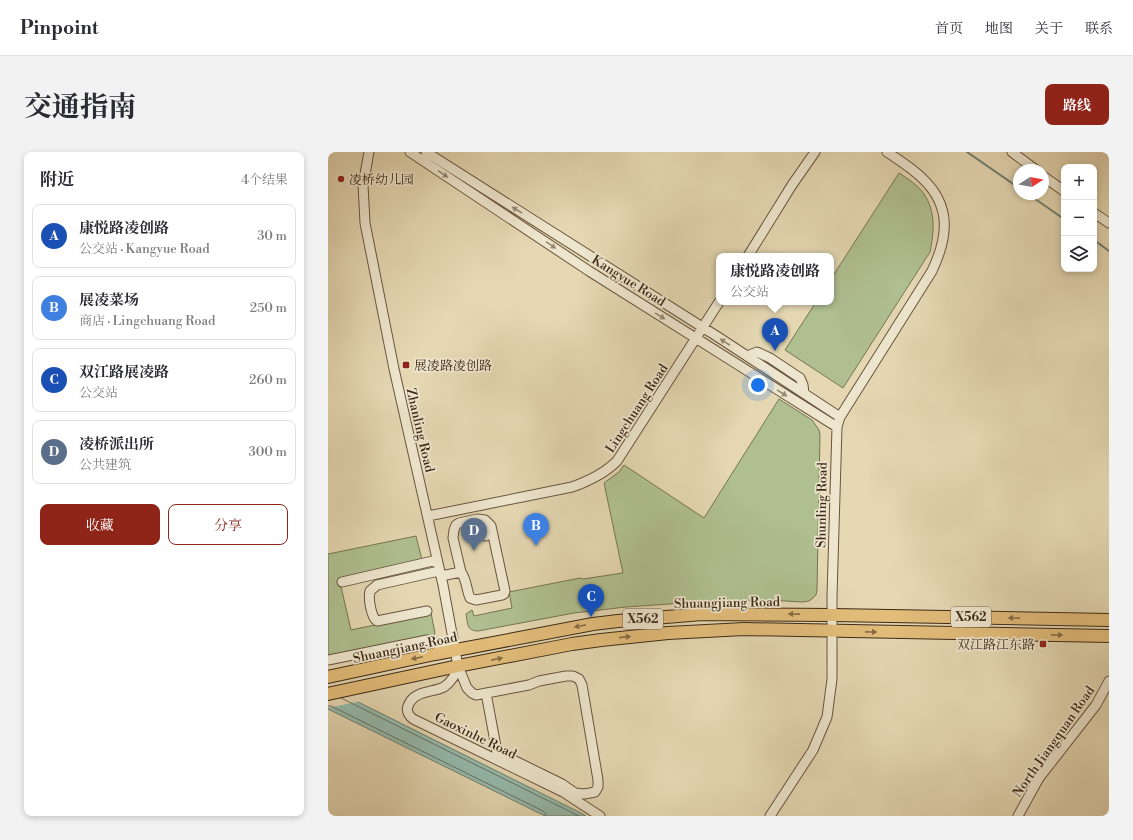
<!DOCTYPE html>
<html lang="zh">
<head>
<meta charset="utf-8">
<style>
	:root { --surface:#fff; --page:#f2f2f3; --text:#2b2b33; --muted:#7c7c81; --line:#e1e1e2; --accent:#8f2418 }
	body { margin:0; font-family:"Libre Bodoni","Noto Serif SC",serif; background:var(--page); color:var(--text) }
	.controls { position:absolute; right:12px; top:12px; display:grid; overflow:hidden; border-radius:8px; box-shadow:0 2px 6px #0003 }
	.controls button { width:36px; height:36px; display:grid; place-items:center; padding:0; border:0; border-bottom:1px solid var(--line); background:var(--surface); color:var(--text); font:20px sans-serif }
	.compass { position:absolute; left:685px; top:12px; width:36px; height:36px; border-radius:50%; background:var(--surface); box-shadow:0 2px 6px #0003; rotate:79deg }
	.you { position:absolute; left:430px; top:233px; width:14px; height:14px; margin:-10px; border:3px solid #fff; border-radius:50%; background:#1a73e8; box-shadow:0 0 0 6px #1a73e833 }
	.badge { display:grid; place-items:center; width:26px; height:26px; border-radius:50%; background:var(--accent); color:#fff; font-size:13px; font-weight:700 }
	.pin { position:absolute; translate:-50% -33px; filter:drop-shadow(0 1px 2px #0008) }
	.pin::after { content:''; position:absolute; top:21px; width:14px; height:12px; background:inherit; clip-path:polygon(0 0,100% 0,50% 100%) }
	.popup { position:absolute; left:388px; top:101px; width:118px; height:52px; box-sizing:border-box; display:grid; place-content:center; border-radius:8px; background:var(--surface); filter:drop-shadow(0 1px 3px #0005); font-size:13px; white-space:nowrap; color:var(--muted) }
	.popup b { font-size:15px; color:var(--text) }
	.popup::after { content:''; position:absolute; left:50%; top:100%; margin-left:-8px; border:8px solid transparent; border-top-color:var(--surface) }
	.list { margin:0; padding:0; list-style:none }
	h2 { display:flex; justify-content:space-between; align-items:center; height:52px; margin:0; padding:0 16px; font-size:17px }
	h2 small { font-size:13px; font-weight:400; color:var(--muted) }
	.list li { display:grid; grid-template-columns:26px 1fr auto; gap:12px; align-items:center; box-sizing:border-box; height:64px; margin:0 8px 8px; padding:0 8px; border:1px solid var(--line); border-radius:8px }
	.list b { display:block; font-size:15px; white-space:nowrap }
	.list p { margin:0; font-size:13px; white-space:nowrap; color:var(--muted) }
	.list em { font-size:13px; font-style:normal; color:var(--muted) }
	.actions { display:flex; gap:8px; padding:12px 16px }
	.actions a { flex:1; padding:9px 0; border:1px solid var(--accent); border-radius:8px; text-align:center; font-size:14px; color:var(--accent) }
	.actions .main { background:var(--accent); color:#fff }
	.icon { flex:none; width:22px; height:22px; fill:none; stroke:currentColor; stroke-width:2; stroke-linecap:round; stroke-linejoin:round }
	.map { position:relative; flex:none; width:781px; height:664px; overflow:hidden; border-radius:8px }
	header { display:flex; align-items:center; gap:24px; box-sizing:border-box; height:56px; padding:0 20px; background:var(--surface); border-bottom:1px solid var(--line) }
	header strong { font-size:19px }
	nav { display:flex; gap:22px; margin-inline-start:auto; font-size:14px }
	.intro { display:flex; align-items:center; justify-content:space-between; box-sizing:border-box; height:96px; padding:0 24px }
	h1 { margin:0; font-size:28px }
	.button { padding:10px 18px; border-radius:8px; background:var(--accent); color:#fff; font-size:14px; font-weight:700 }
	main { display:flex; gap:24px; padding:0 24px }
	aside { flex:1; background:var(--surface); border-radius:8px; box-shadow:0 2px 6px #0003 }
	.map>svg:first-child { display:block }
	.green { fill:#afbf90; stroke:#767454 }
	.water { fill:#95baad; stroke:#728071 }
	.pier { fill:#e4d7b2 }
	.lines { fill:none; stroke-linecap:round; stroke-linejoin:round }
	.shore { stroke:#6a7262; stroke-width:1 }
	.stream { stroke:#728071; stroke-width:2 }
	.minor-casing { stroke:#68553e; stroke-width:11 }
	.major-casing { stroke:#3e2a18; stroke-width:14 }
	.minor { stroke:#ede5cd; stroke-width:9 }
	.major { stroke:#e2bc79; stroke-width:12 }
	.oneway { fill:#968872 }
	.oneway2 { fill:#886c44 }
	.poi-dot { fill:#8f2418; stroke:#ede5cd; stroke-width:1.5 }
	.labels { text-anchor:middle; stroke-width:3.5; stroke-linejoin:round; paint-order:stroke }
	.shield { fill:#ede5cd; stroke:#72624e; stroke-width:1 }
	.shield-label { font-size:12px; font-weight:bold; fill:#3e2a18 }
	.poi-label { font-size:13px; fill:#3e2a18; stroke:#ede5cd; text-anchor:start }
	.street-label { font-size:13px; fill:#3e2a18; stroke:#ede5cd }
</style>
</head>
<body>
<header>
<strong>Pinpoint</strong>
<nav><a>首页</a><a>地图</a><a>关于</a><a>联系</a></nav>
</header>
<div class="intro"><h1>交通指南</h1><a class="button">路线</a></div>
<main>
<aside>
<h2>附近<small>4个结果</small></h2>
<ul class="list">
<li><span class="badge" style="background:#1a4fb4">A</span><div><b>康悦路凌创路</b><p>公交站 · Kangyue Road</p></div><em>30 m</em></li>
<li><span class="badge" style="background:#3f7fe0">B</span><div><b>展凌菜场</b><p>商店 · Lingchuang Road</p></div><em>250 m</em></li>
<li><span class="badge" style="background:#1a4fb4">C</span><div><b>双江路展凌路</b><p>公交站</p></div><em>260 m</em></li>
<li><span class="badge" style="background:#5c6f8a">D</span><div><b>凌桥派出所</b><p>公共建筑</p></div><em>300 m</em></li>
</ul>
<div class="actions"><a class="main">收藏</a><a>分享</a></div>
</aside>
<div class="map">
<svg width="781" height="664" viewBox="0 0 781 664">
	<rect width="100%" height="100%" fill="#e4d7b2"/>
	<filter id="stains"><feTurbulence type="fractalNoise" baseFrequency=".005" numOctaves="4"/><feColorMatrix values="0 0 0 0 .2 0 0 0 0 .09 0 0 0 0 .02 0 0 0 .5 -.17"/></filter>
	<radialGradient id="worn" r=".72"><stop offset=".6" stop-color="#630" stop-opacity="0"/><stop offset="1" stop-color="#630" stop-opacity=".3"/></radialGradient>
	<path class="green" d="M571,21C580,27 590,33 596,42C608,60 606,80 602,100L515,236L457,198L488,150H503V127Z
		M451,247L484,268L491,278L492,283L489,438L488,443L485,446L481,449L475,450L439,448L385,449L298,455L246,461L150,479C138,479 140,471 138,462L144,458L146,464L184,456L181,440L252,426L255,427L295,421L276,331L291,320L296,313L376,366Z
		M88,384L94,408L11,426L23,478L103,461L107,481L106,484L0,506V402Z"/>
	<path class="water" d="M0,535L251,660L258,664H217L0,557Z"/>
	<path class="pier" d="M4,535L33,549L0,556V536Z"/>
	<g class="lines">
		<path class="shore" d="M13,546L251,664
			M0,554H3L215,659L217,661L218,664"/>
		<path class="stream" d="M639,0L691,36
			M700,42L736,67
			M766,88L781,99"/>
		<g class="minor-casing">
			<path id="minor" d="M41,0L35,33L37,71L66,217L115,433L130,514L139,536L144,541L148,543L201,533L211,529L238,524H245L251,527L254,533L270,628V635L267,640L262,641L256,642L247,641L234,632L169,600L158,541
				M82,0L261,119L509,275
				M98,0L390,185L512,265
				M684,0L708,18
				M715,24L736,39
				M766,61L781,71
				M420,104L464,33L487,0
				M419,204L429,200L442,206L472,226L475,233L476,241
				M100,364L244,335C261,329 276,322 289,309L391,150
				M149,367L157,368L163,374L177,439L176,442L174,443L148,448L142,446C138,437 139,428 133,420L125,386L126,378L128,373L131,371Z
				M143,374C154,372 156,373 158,384
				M113,424L133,420
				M14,430L109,408
				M99,459L49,469C43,465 40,446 42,439L49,433L111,419
				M0,508L99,488L127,498
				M130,514C128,522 123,530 116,535C104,541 86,538 80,554C78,559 81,564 85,567L235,640L272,664
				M442,664L485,598L499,565L504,527V444L509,275L512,265L604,119C620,85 624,54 594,26C584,16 571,8 559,0
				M690,664L711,626L768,553L781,529"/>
		</g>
		<g class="major-casing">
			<path id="major" d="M0,525L107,502L265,472L290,469L374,462L505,463L781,468
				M0,542L130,514L244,492L273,488L340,481L416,477L781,484"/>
		</g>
		<use href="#minor" class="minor"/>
		<use href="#major" class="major"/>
	</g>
	<defs><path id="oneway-solid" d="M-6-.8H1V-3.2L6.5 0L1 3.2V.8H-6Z"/></defs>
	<g class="oneway">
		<use href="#oneway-solid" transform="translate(115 22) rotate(34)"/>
		<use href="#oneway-solid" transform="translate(189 58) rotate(-148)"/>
		<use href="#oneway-solid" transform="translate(223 93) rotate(34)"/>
		<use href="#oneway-solid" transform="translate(332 164) rotate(32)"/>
		<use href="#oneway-solid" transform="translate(397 190) rotate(-147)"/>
		<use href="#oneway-solid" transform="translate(454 241) rotate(32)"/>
	</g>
	<g class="oneway2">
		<use href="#oneway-solid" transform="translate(466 462) rotate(-179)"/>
		<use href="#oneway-solid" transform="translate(686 466) rotate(-179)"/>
		<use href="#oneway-solid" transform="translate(252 474) rotate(169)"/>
		<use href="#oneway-solid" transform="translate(543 480) rotate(1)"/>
		<use href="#oneway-solid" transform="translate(729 483) rotate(1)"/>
		<use href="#oneway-solid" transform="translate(297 485) rotate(-6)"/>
		<use href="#oneway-solid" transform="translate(89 506) rotate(168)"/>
		<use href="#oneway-solid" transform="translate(169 507) rotate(-11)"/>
	</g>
	<g class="poi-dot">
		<circle cx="13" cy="27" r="4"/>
		<rect x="74" y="209" width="8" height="8" rx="2"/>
		<rect x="711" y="488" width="8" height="8" rx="2"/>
	</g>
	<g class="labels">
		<g class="shield">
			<rect x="623" y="455" width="40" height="20" rx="3"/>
			<rect x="295" y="457" width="40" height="20" rx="3"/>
		</g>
		<g class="shield-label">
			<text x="643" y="469">X562</text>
			<text x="315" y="471">X562</text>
		</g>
		<g class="poi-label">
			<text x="21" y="32">凌桥幼儿园</text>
			<text x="86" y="218">展凌路凌创路</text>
			<text x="707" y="497" text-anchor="end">双江路江东路</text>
		</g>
		<g class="street-label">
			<text transform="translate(301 128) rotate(32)" y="5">Kangyue Road</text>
			<text transform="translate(308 256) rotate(-57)" y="5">Lingchuang Road</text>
			<text transform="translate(93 278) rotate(77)" y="5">Zhanling Road</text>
			<text transform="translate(493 353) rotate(-89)" y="5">Shunling Road</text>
			<text transform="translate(399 450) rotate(-1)" y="5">Shuangjiang Road</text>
			<text transform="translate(77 495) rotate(-12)" y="5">Shuangjiang Road</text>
			<text transform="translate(148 583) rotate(26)" y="5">Gaoxinhe Road</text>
			<text transform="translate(725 589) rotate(-55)" y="5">North Jiangquan Road</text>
		</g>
	</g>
	<rect width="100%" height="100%" filter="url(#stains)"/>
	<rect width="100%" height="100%" fill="url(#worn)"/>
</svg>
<div class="controls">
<button>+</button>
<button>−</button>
<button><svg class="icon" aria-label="layers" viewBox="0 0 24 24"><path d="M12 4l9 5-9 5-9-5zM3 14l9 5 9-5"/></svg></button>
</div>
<svg class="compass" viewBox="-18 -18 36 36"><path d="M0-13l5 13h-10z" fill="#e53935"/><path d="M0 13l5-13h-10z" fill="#7c7c81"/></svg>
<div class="you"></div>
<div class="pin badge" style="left:447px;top:199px;background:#1a4fb4">A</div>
<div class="popup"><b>康悦路凌创路</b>公交站</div>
<div class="pin badge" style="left:208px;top:394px;background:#3f7fe0">B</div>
<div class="pin badge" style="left:263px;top:465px;background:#1a4fb4">C</div>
<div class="pin badge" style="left:146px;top:399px;background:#5c6f8a">D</div>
</div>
</main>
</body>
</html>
